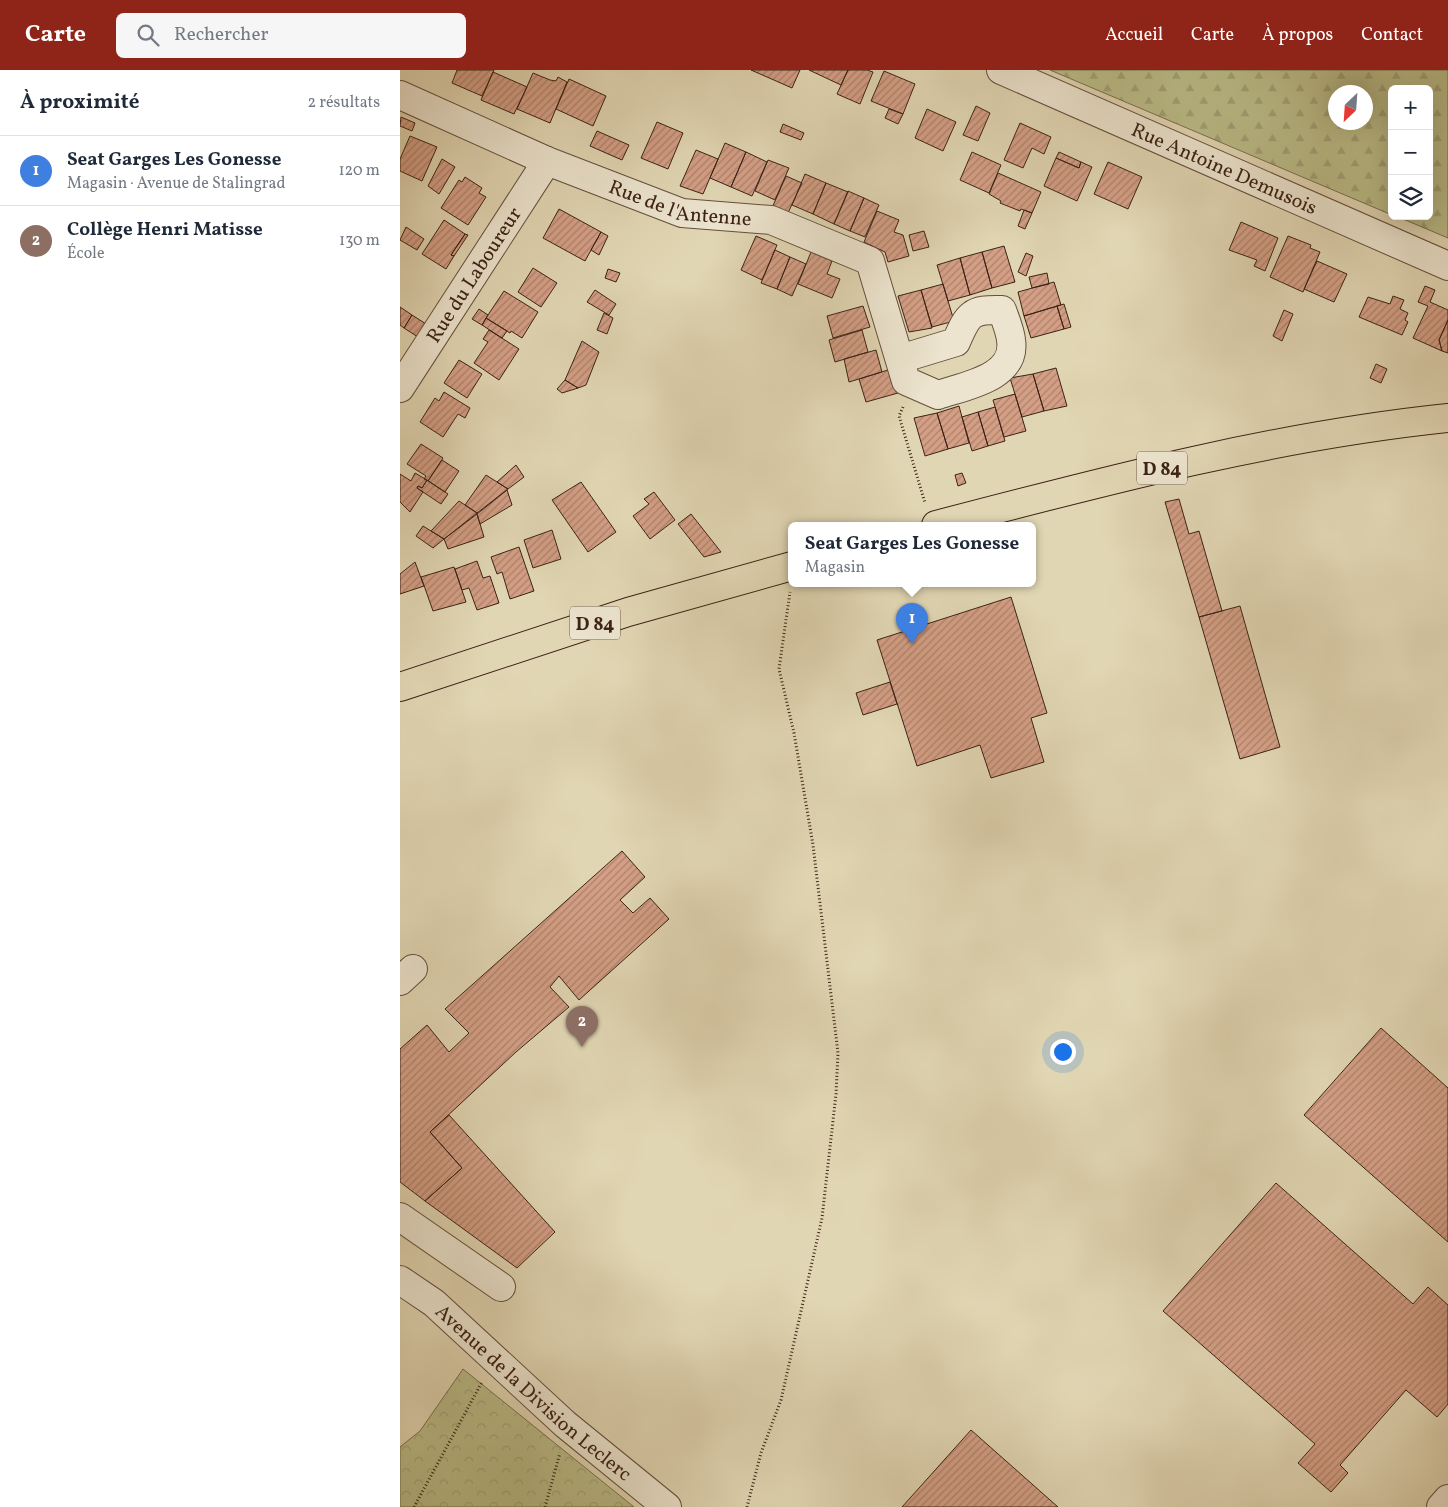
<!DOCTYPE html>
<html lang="fr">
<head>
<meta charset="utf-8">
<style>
	:root { --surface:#fff; --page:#f6f6f7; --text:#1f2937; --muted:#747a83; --line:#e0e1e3; --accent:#8f2418 }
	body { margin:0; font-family:Vollkorn,serif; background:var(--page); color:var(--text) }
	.controls { position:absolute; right:15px; top:15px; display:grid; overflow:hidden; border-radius:8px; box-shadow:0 5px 20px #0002 }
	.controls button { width:45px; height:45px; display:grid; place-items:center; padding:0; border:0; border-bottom:1px solid var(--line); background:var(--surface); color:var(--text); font:25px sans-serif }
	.compass { position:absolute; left:928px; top:15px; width:45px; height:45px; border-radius:50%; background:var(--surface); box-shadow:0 5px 20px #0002; rotate:205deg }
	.you { position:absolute; left:662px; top:981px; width:18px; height:18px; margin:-12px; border:4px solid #fff; border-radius:50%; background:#1a73e8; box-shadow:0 0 0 8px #1a73e833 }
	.badge { display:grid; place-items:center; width:32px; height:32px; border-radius:50%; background:var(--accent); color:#fff; font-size:16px; font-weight:700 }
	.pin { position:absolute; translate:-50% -41px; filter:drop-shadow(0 1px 2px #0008) }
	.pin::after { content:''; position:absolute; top:26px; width:18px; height:15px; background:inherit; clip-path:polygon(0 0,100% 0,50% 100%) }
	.popup { position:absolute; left:388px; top:452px; width:248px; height:65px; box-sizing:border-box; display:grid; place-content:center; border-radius:8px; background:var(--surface); filter:drop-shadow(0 1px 4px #0005); font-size:16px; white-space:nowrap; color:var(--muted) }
	.popup b { font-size:19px; color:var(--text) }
	.popup::after { content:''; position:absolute; left:50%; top:100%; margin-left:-10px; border:10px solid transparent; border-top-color:var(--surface) }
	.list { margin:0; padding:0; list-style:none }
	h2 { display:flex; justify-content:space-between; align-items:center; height:65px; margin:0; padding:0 20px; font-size:21px }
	h2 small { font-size:16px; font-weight:400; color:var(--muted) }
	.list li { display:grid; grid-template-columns:32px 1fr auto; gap:15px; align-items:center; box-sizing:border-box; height:70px; padding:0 20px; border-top:1px solid var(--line) }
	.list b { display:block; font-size:19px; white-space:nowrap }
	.list p { margin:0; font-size:16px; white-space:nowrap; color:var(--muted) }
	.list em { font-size:16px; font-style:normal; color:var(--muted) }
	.icon { flex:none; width:28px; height:28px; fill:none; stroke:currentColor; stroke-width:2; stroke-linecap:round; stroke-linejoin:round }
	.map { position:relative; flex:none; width:1048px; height:1437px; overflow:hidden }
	header { display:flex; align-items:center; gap:30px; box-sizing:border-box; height:70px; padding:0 25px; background:var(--accent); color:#fff }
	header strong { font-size:24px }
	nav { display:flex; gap:28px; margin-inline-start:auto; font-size:18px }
	.search { width:350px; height:45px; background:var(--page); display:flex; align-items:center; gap:12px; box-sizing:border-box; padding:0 18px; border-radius:8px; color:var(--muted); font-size:19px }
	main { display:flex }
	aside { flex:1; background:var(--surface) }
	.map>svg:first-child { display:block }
	.forest { fill:url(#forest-firs); stroke:#7b6f4f; fill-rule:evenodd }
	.park { fill:url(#park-crowns); stroke:#7b6f4f }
	.building { fill:url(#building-hatch); stroke:#3c2216 }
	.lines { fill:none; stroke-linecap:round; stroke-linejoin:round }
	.minor-casing { stroke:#654f3d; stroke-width:30 }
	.major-casing { stroke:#3c2216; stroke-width:30 }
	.path { stroke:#3c2216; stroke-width:3; stroke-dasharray:1 2.5; stroke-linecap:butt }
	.minor { stroke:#ece4ce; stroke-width:28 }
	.major { stroke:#e1d6b3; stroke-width:28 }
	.labels { text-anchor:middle; stroke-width:5; stroke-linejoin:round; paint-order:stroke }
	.shield { fill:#ece4ce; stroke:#715c4d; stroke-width:1 }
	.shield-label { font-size:19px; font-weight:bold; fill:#3c2216 }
	.street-label { font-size:20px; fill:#3c2216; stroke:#ece4ce }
</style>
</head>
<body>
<header>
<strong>Carte</strong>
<div class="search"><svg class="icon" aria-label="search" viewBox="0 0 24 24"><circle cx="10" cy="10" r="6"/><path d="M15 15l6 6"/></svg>Rechercher</div>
<nav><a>Accueil</a><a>Carte</a><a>À propos</a><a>Contact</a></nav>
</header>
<main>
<aside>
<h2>À proximité<small>2 résultats</small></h2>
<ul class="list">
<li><span class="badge" style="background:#3f7fe0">1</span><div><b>Seat Garges Les Gonesse</b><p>Magasin · Avenue de Stalingrad</p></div><em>120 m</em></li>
<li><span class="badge" style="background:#8d6e63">2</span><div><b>Collège Henri Matisse</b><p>École</p></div><em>130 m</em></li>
</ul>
</aside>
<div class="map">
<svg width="1048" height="1437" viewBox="0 0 1048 1437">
	<defs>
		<pattern id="forest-firs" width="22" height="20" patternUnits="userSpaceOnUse" patternTransform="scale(1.25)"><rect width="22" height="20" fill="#babc88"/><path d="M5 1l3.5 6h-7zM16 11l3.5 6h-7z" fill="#a1a175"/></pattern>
		<pattern id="park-crowns" width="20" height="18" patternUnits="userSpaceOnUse" patternTransform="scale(1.25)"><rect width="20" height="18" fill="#babc88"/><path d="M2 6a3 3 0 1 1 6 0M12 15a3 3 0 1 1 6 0" fill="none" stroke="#a1a175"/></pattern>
		<pattern id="building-hatch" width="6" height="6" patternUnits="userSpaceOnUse" patternTransform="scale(1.25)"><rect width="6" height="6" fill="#d49f85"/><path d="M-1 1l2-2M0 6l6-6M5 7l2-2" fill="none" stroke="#ad816c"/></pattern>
	</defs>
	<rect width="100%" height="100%" fill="#e1d6b3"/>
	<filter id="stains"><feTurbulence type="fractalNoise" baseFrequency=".004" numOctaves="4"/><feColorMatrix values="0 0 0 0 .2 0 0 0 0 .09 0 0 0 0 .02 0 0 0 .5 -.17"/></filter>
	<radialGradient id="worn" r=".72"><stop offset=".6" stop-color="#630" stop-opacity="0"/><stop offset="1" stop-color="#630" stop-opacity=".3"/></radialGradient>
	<path class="forest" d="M650,0H1048V168L996,146H1029V19H992V145ZM936,22H966V52H936Z"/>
	<path class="park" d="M63,1299L234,1437H0V1377L20,1361Z"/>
	<path class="building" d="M57,0H94L82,26L52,13Z
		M351,0H400L392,18Z
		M409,0H448L441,15Z
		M448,0H467L473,2L460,34L437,24Z
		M484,1L515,14L503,44L471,31Z
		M93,2L127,17L114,44L81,30Z
		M133,3L150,10L156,11L158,7L167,12L150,53L117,39Z
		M169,9L206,26L193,56L156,39Z
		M576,36L590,43L578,71L563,65Z
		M489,39L503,44L498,54L485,48Z
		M527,39L556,52L543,81L515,68Z
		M1,47L15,53L12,61L0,56Z
		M257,52L283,63L268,99L241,88Z
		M620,53L651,67L644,84L632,78L623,98L604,90Z
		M383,54L404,63L401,70L380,62Z
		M197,61L229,75L222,90L190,76Z
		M10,66L37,77L22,111L0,101V89Z
		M325,73L346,82L331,117L310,108Z
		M296,80L318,89L303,124L280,116Z
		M346,82L367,92L352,126L331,117Z
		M572,82L601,95L589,123L560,110Z
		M659,82L681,92L679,98L656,88Z
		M656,88L679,98L681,92L692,97L677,131L644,116Z
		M42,89L55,97L39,124L28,116Z
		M368,90L389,98L375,130L355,121Z
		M708,92L742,107L728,139L694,124Z
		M598,103L641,122L632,143L621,139L620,141L600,133L601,131L589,124Z
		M405,104L426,113L413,144L392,135Z
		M386,106L402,113L387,145L372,138Z
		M65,107L82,118L79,123L86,127L68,155L41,138L59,110L62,112Z
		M426,113L448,122L434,154L413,144Z
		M448,121L464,128L450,161L434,154Z
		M464,128L479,135L465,167L450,161Z
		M159,139L201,162L185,191L143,168Z
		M624,140L632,143L625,159L618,156Z
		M477,141L499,150L494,162L503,165L509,186L488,192L485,182L464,172Z
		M44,150L65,164L51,185L54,186L46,199L22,184Z
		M841,152L878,168L865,201L854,196L857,190L829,180Z
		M6,157L24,169L17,180L0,170Z
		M524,161L529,177L513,181L509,165Z
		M201,162L208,166L199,185L191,180Z
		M65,164L68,165L54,186L51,185Z
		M356,166L377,175L362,210L341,200Z
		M888,166L911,175L910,178L920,182L903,222L870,207Z
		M604,176L615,212L592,218L582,182Z
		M375,180L390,187L377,219L361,213Z
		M411,182L432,191L427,204L440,209L432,228L398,214Z
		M582,182L592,218L570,225L560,188Z
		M626,183L633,186L626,206L618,202Z
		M390,187L406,194L392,226L377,219Z
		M560,188L570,225L548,231L537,195Z
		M917,191L947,204L934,232L904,219Z
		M133,198L157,213L141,237L118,222Z
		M208,199L220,203L216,212L205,208Z
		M647,203L649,214L632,218L629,207Z
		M654,212L661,235L624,246L618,222Z
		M543,214L554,251L532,257L521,220Z
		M1025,216L1035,220L1030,232L1048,240V250L1039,270L1042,281L1013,268L1028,236L1018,232Z
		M195,220L216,234L209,245L187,232Z
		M521,220L532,258L509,262L498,226Z
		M104,221L138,242L122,268L111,261L110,263L86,248Z
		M993,226L1004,230L1000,239L1008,243L1005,250L1008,252L1002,265L959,247L968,227L990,234Z
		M664,234L671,257L664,259L657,236Z
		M463,236L470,257L433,268L427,246Z
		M657,236L664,259L631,268L624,246Z
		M0,237L12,245L4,258L0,255Z
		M79,239L88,245L82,255L72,249Z
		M884,240L893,244L882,271L873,266Z
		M204,243L213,248L207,264L197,260Z
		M12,245L26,254L18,267L4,258Z
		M86,248L107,261L102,268L82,255Z
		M1048,250V283L1042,281L1039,270Z
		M89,260L119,279L99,310L74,293L88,272L83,269Z
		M462,260L468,282L435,292L429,270Z
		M182,271L199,282L186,315L178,318L165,310Z
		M476,280L482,302L449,312L444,289Z
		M59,290L82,304L67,328L44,313Z
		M976,294L987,299L981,313L970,308Z
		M656,298L667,336L644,341L633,304Z
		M491,299L498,323L466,332L459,309Z
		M633,304L644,341L622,347L610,308Z
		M165,310L178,318L162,323L157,319Z
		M44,322L70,338L65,348L58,344L43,367L20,352L35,328L39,331Z
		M615,324L626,361L604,367L593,330Z
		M559,336L569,373L548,379L537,343Z
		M595,337L605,371L588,376L578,342Z
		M578,342L588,376L572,381L562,347Z
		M537,343L548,379L525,386L514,348Z
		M21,374L43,388L28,411L24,409L26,406L7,394Z
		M42,390L59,401L45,422L28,411Z
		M116,395L124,407L108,419L97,412Z
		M15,403L27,410L22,418L18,416L17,418L23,422L10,442L0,432V404L11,411Z
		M562,403L566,413L558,416L555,405Z
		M86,405L108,419L77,443L65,435Z
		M27,410L48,424L41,434L17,418L18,416L22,418Z
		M181,412L216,462L188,482L152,430Z
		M107,420L112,435L80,454L77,444Z
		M254,422L275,450L250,469L233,446L249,434L244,429Z
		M779,429L789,464L799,461L822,541L799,547L765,432Z
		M59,431L77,443L44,469L31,461Z
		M77,444L84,467L48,479L44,469Z
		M291,444L321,482L304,487L278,454Z
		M23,456L31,461L44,469L33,478L16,466Z
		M152,460L161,489L133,498L124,470Z
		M119,477L134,521L110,529L102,502L97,504L91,487Z
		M77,491L83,508L90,506L99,533L77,540L69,518L62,520L55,499Z
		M15,492L24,516L0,524V504Z
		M54,497L66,532L33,541L21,507Z
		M611,527L647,643L631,648L644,692L591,708L580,675L517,696L477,570Z
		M840,536L880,677L840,689L799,547Z
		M490,612L497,634L463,645L456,623Z
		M222,781L245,807L220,830L233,843L250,828L269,849L179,930L159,906L150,917L169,937L116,982L30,1062L62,1098L25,1131L0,1112V979L27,955L49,982L69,963L45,939Z
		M981,958L1048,1018V1172L904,1045Z
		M49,1045L155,1162L117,1198L25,1131L62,1098L30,1062Z
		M876,1113L1013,1234L1028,1217L1048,1235V1334L1037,1347L1006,1320L940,1395L948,1403L931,1422L898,1393L915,1374L763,1241Z
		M571,1360L658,1437H502Z"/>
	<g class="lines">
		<g class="minor-casing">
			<g id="minor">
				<path id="s1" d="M601,0L1048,196"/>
				<path id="s2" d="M0,25L147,91L282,143L371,150L470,191L506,311L538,325C564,316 617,308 611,270C610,260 605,249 602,240C571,239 568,244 556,272L500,289"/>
				<path id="s3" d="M0,318L147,91"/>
				<path d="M0,911L13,899"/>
				<path d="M0,1147L101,1217"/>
				<path id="s4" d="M0,1210L34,1233L165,1354L267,1437"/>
				<path d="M1041,1437L1048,1429"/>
			</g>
		</g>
		<g class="major-casing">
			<path id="major" d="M536,455C704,411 874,366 1048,348
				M0,617L228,542L392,496"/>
		</g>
		<path class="path" d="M503,337L499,346L525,433
			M14,1437L82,1312
			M145,1437L160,1383
			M347,1437L361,1383L381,1330L422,1148L436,1024L438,983L413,775L394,663L379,599L390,522"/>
		<use href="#minor" class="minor"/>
		<use href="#major" class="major"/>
	</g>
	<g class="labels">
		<g class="shield">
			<rect x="737" y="381.5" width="50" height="33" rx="4"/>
			<rect x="170" y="536.5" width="50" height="33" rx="4"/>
		</g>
		<g class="shield-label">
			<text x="762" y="405">D 84</text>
			<text x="195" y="560">D 84</text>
		</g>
		<g class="street-label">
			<text dy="7" stroke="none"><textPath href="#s1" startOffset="244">Rue Antoine Demusois</textPath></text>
			<text dy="7" stroke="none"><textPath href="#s2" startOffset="302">Rue de l'Antenne</textPath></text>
			<text dy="7" stroke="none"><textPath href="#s3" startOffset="135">Rue du Laboureur</textPath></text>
			<text dy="7" stroke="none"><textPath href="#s4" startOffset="175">Avenue de la Division Leclerc</textPath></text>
		</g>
	</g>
	<rect width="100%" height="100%" filter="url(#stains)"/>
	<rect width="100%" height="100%" fill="url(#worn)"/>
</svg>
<div class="controls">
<button>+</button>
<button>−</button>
<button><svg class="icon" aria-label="layers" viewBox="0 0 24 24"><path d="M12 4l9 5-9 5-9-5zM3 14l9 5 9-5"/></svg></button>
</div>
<svg class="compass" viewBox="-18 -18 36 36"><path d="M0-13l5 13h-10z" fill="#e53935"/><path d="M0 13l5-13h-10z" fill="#747a83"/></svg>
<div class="you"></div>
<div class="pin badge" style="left:512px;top:574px;background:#3f7fe0">1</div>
<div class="popup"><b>Seat Garges Les Gonesse</b>Magasin</div>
<div class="pin badge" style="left:182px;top:977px;background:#8d6e63">2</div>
</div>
</main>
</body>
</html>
